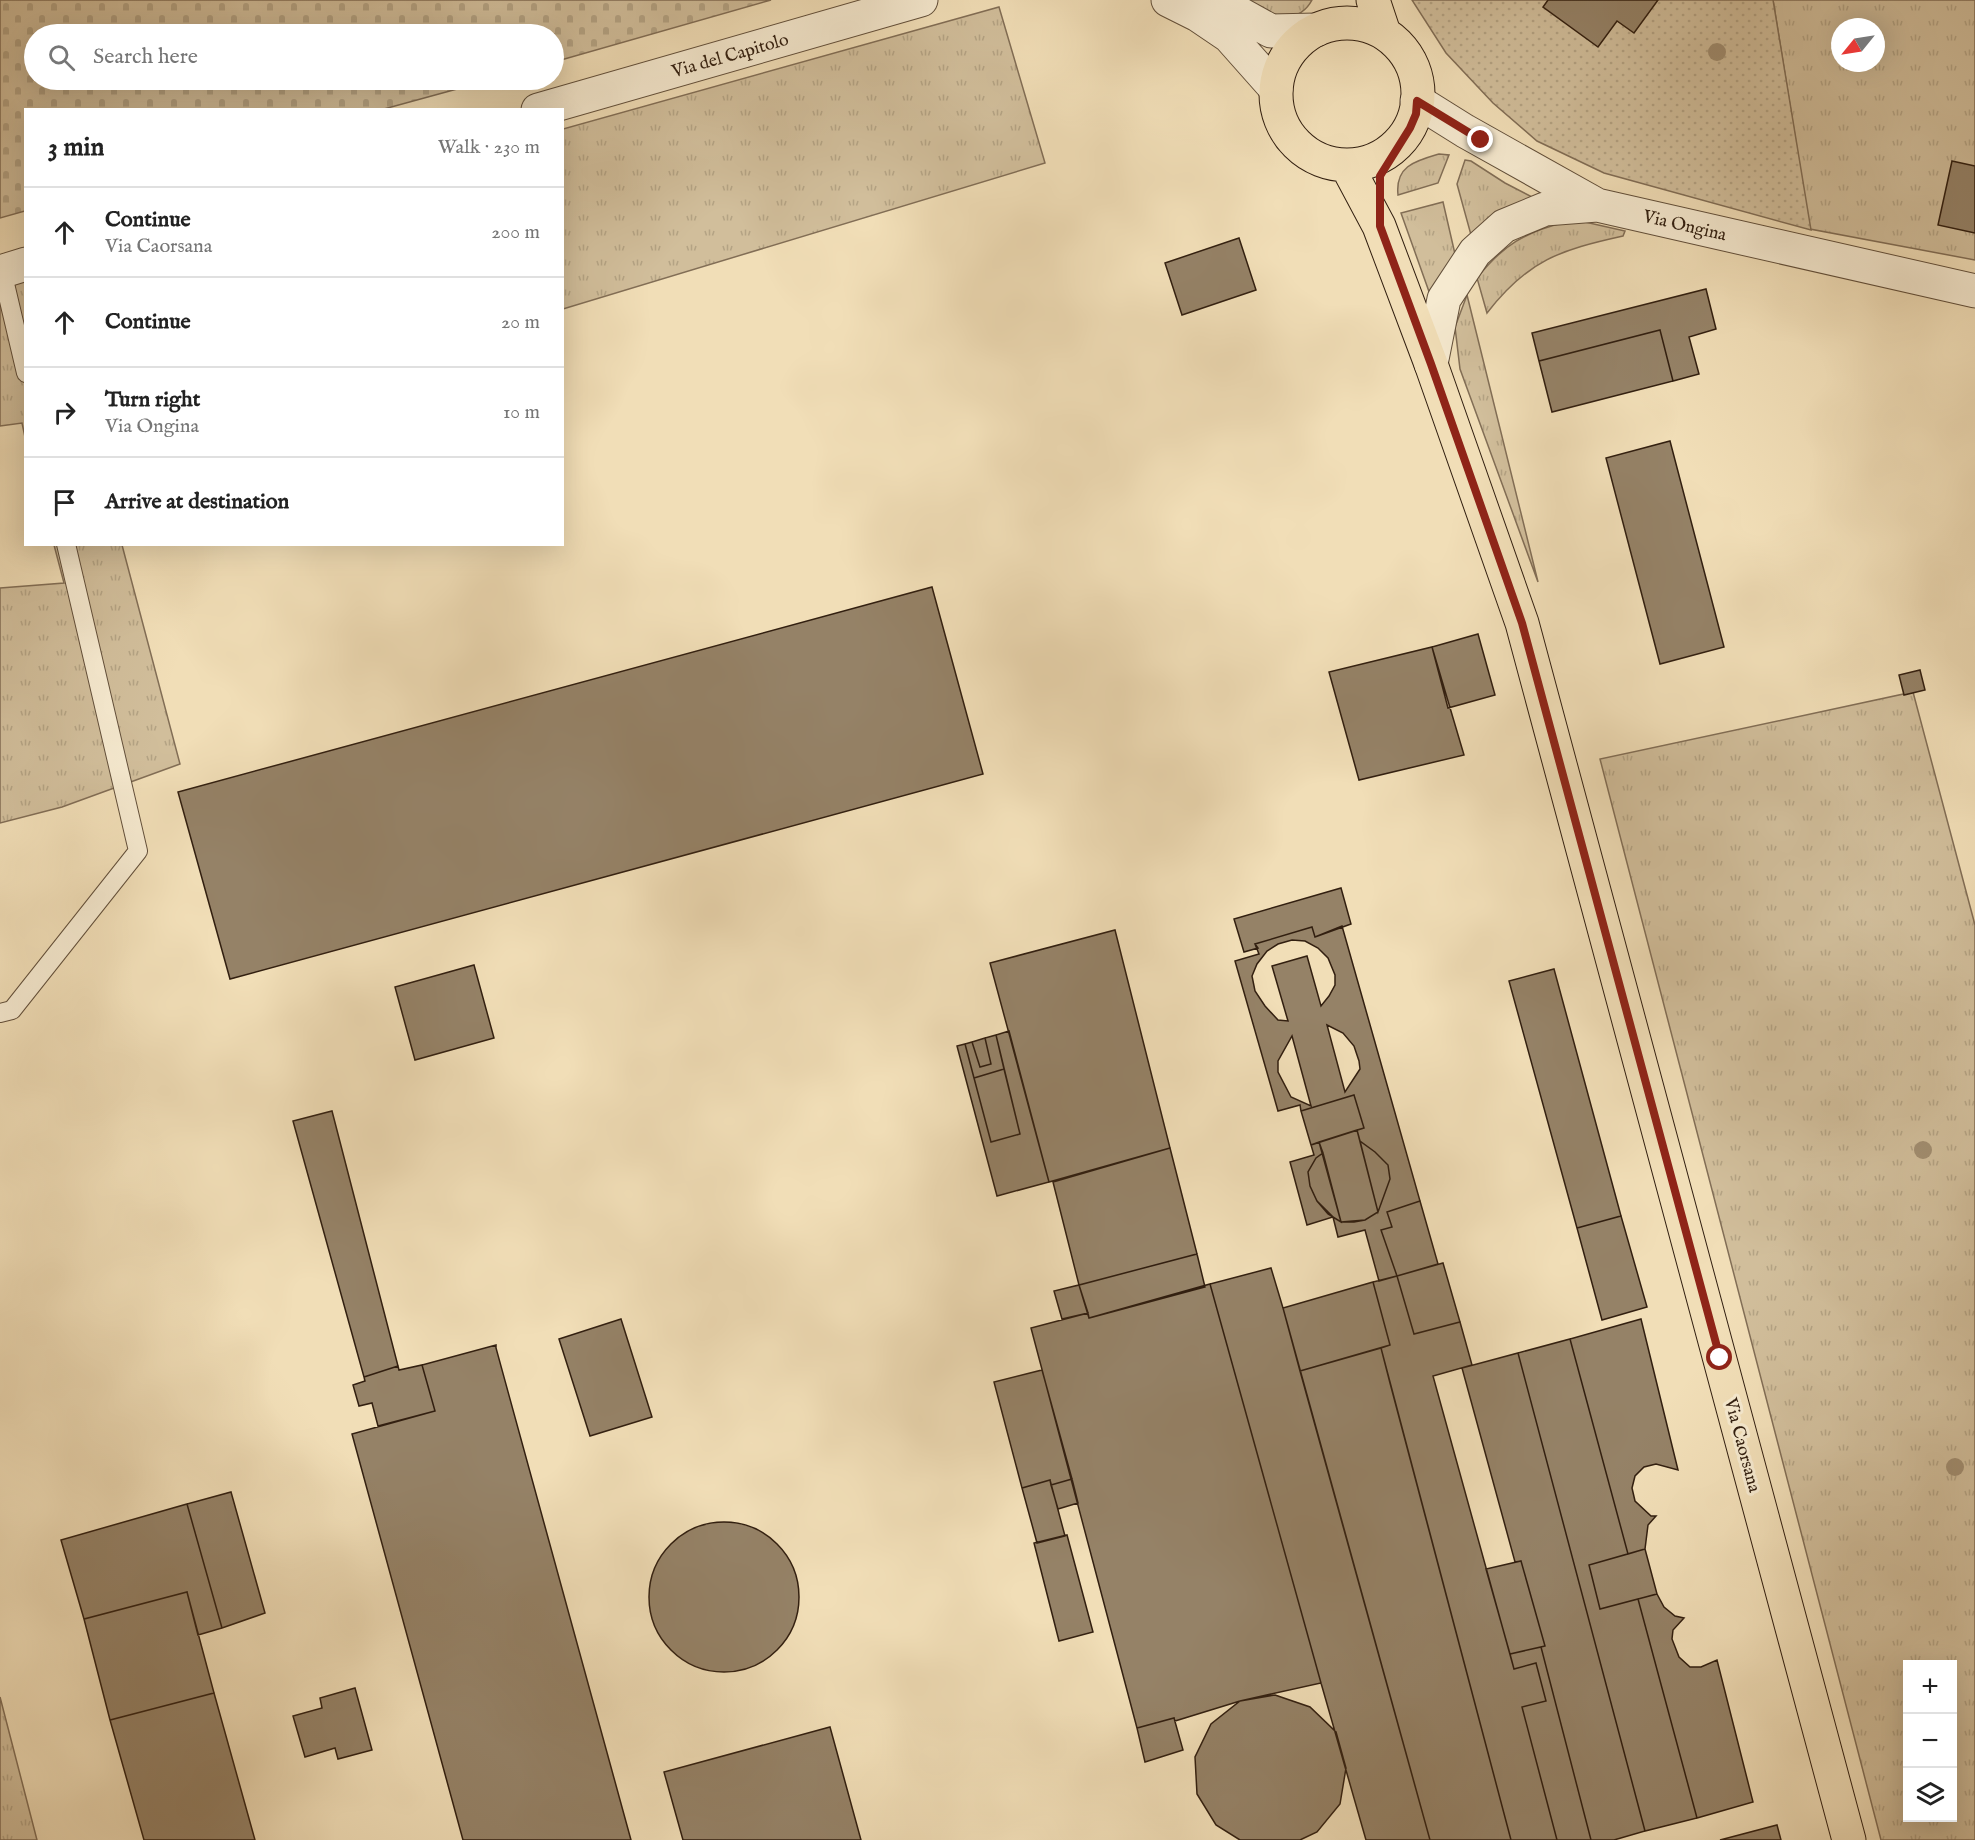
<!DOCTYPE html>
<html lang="en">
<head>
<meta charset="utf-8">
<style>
	:root { --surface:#fff; --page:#f6f6f6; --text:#222; --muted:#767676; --line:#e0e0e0 }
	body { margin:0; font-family:"IM FELL English",serif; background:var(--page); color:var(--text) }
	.controls { position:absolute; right:18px; bottom:18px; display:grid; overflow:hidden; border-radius:0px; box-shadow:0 6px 24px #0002 }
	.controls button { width:54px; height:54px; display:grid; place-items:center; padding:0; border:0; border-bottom:2px solid var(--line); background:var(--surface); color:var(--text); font:30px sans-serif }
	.compass { position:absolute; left:1831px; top:18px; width:54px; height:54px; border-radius:50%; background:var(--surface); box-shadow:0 6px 24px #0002; rotate:240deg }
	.stop { position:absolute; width:18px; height:18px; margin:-14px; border:4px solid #8f2418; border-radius:50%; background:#fff }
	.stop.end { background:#8f2418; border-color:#fff; box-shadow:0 2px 6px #0008 }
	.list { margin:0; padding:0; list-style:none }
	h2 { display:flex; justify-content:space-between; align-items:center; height:78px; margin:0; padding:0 24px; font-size:26px }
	h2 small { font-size:20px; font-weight:400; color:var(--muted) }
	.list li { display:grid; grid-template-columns:39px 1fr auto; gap:18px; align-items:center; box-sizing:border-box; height:90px; padding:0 24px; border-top:2px solid var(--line) }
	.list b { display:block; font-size:22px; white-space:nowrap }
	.list p { margin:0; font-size:20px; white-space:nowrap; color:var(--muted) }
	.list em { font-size:20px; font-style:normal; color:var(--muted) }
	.icon { flex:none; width:33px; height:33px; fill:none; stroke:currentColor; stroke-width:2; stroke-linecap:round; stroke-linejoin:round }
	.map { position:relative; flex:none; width:1975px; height:1840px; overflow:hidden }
	.search { position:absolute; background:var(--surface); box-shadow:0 6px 24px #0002; left:24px; top:24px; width:540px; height:66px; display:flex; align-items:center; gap:15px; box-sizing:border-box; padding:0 21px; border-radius:33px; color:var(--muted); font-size:22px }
	.panel { position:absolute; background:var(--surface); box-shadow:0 6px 24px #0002; left:24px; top:108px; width:540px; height:438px; border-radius:0px }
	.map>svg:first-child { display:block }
	.grass { fill:url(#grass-tufts); stroke:#826e56; stroke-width:1.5; fill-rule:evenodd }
	.cemetery { fill:url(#cemetery-stones); stroke:#826e56; stroke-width:1.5 }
	.park { fill:url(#park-dots); stroke:#826e56; stroke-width:1.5 }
	.building { fill:#958267; stroke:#321f10; stroke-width:1.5; fill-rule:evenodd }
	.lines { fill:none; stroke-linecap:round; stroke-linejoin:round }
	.service-casing { stroke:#624f3a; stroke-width:20 }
	.minor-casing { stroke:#624f3a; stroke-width:35 }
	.primary-casing { stroke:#321f10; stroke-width:35 }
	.service { stroke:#f6ead0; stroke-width:18 }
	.minor { stroke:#f6ead0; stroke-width:33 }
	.primary { stroke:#f1deb7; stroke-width:33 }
	.tree { fill:#a28f72 }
	.route { stroke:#8f2418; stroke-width:8 }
	.labels { text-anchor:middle; stroke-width:6; stroke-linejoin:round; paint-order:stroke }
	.street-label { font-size:18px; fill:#321f10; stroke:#f6ead0 }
</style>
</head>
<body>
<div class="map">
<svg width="1975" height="1840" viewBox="0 0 1975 1840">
	<defs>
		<pattern id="grass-tufts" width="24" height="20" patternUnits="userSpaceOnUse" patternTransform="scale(1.5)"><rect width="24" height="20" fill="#d1be9b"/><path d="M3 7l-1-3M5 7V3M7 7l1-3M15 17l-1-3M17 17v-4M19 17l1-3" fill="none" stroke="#b4a384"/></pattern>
		<pattern id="cemetery-stones" width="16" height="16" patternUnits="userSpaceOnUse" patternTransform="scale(1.5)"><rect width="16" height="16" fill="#d1be9b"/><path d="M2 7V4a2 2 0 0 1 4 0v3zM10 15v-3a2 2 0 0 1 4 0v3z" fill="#b4a384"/></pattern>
		<pattern id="park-dots" width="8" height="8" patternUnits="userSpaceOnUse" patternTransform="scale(1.5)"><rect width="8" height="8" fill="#d1be9b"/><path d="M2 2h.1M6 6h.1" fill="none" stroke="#b4a384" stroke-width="1.8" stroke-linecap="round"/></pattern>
	</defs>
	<rect width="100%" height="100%" fill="#f1deb7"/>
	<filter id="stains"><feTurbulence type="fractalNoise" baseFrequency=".00333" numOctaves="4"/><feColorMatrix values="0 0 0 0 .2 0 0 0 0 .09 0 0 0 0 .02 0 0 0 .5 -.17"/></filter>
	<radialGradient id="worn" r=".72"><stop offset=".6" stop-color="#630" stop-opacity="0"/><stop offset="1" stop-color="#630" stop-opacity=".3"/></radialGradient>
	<path class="grass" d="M1243,0H1312C1296,30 1265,11 1243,0Z
		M1773,0H1975V260L1810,229ZM1840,27H1876V63H1840Z
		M999,7L1045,163L563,309V129Z
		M1439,154L1449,155L1438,183L1398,195C1395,166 1415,161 1439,154Z
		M1465,160L1471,161L1505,183L1536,199L1471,235L1457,184Z
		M1443,202L1455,254L1432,300L1401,213Z
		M1566,222H1585L1625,231L1623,236C1560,250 1528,260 1487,313L1477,278C1503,245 1525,232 1566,222Z
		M25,278V437L22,423L0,426V285Z
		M1467,295L1538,582L1460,369L1455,327Z
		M54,545H122L180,764L62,807L0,823V588L64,583Z
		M1913,692L1975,925V1840H1881L1600,759ZM1908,1664H1952V1818H1908Z
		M0,1697L37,1840H0Z"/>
	<path class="cemetery" d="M0,0H771L554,62V34H34V80H490L384,109L26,110L25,211L0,218Z"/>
	<path class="park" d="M1412,0H1773L1811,230L1604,173L1537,141L1493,103L1446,53Z"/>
	<path class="building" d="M1548,0H1658L1634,33L1617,21L1598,47L1543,7Z
		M1952,161L1975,166V233L1938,225Z
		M1239,238L1256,290L1182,315L1165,263Z
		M1706,289L1716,329L1689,337L1699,374L1673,381L1660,330L1539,361L1532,333Z
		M1660,330L1673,381L1552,412L1539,361Z
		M1670,441L1724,647L1660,664L1606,458Z
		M932,587L983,774L230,979L178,792Z
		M1478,634L1495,695L1448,708L1432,647Z
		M1432,647L1464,755L1359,780L1329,672Z
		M1920,670L1925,690L1904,695L1899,675Z
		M1341,888L1351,924L1315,937L1312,927L1255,944L1258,948L1244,952L1234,919Z
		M1342,926L1420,1201L1387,1212L1392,1227L1381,1230L1397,1276L1379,1281L1365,1230L1338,1237L1333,1217L1341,1222H1354L1365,1220L1378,1212L1390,1179L1388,1165L1375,1152L1360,1141L1357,1130L1364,1128L1354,1095L1301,1111L1300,1105L1278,1111L1235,961L1259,954L1255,944L1312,927L1315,937ZM1292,940L1305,941L1318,948L1328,958L1335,975V985L1329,996L1321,1006L1307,956L1272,966L1288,1021L1278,1020L1265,1006L1255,991L1252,976L1257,964L1267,951L1278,944ZM1327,1025L1343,1033L1354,1046L1359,1061L1360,1069L1345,1092ZM1292,1036L1311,1106L1291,1097L1278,1072V1061Z
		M1115,930L1170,1148L1049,1182L990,963Z
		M474,965L494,1038L415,1060L395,987Z
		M1554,969L1621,1216L1577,1228L1509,981Z
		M1009,1031L1049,1182L997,1196L957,1046L965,1044L991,1142L1020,1134L996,1035Z
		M996,1035L1004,1069L974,1078L965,1044L972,1042L980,1067L991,1064L985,1038Z
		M985,1038L991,1064L980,1067L972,1042Z
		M1004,1069L1020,1134L991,1142L974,1078Z
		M1354,1095L1364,1128L1311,1145L1301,1111Z
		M332,1111L398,1366L364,1377L293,1121Z
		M1357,1130L1378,1212L1365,1220L1341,1222L1319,1142Z
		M1360,1141L1375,1152L1388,1165L1390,1179L1378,1212Z
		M1319,1142L1323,1153L1316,1158L1308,1172L1310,1186L1317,1201L1333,1217L1307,1225L1290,1162L1314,1155L1311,1145Z
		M1170,1148L1197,1254L1079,1285L1053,1182Z
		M1323,1153L1341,1222L1328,1214L1317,1201L1310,1186L1308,1172L1316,1158Z
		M1420,1201L1438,1264L1397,1276L1381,1230L1392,1227L1387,1212Z
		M1621,1216L1647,1307L1602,1320L1577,1228Z
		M1197,1254L1205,1287L1089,1318L1079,1285Z
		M1443,1263L1460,1322L1414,1334L1397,1276Z
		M1271,1268L1283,1308L1430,1840H1366L1321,1683L1210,1284Z
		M1397,1276L1414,1334L1460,1322L1472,1365L1433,1376L1514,1669L1536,1663L1546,1701L1522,1707L1557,1840H1511L1381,1348L1390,1345L1373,1282Z
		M1373,1282L1390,1345L1300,1371L1283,1308Z
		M1210,1284L1321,1683L1240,1701L1175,1721L1174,1718L1137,1728L1031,1328L1088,1313L1089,1318Z
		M1079,1285L1088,1313L1062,1319L1054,1291Z
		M621,1319L652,1417L590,1436L559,1339Z
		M1641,1319L1678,1470L1656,1464L1644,1467L1635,1476L1632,1488L1635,1501L1651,1516H1656L1648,1525L1645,1549L1628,1554L1570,1339Z
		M1570,1339L1628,1554L1589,1565L1600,1609L1638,1599L1697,1818L1645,1831L1518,1353Z
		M496,1345V1348L631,1840H463L352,1434L435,1411L422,1365Z
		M1381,1348L1390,1383L1511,1840H1430L1300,1371Z
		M1518,1353L1645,1831L1614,1840H1591L1541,1647L1545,1646L1521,1561L1515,1562L1462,1368Z
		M422,1365L435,1411L378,1426L372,1403L359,1406L353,1385L365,1381L364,1377L398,1366L399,1370Z
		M1042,1370L1072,1479L1051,1485L1050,1480L1022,1488L994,1382Z
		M1072,1479L1078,1503L1058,1509L1051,1485Z
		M1050,1480L1065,1536L1037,1543L1022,1488Z
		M231,1492L265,1613L222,1628L187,1504Z
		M187,1504L222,1628L198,1635L187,1592L84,1619L61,1540Z
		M649 1597a75 75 0 1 1 150 0a75 75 0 1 1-150 0Z
		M1067,1535L1093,1632L1059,1641L1034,1543Z
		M1645,1549L1657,1594L1600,1609L1589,1565Z
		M1521,1561L1545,1646L1510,1654L1486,1569Z
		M187,1592L214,1693L110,1720L84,1619Z
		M1657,1594L1664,1607L1675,1616L1684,1618L1673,1630L1672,1639L1679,1657L1690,1667H1701L1717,1660L1753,1802L1697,1818L1638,1599Z
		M1541,1647L1591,1840H1557L1522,1707L1546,1701L1536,1663L1514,1669L1510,1654Z
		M355,1688L372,1750L338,1759L335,1748L305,1757L293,1716L322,1708L320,1698Z
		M214,1693L255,1840H144L110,1720Z
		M1275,1695L1310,1707L1336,1732L1346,1768L1340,1804L1317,1832L1300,1840H1240L1216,1825L1197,1794L1195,1757L1211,1724L1240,1701Z
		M1174,1718L1183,1750L1145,1762L1137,1728Z
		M830,1727L861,1840H683L664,1772Z
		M1777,1825L1781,1840H1720Z"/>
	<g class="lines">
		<g class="service-casing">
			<path id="service" d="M2,271L26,373
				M0,1013L12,1010L138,851L66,544"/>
		</g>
		<g class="minor-casing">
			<path id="minor" d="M1168,0L1198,15L1229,36L1276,89
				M1215,0L1271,31L1316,30
				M1417,101L1465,131L1597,205L1975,291
				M538,110L921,0
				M0,272L26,264
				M1431,364L1444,299L1475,252L1504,226L1545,209L1597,205"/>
		</g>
		<g class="primary-casing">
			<path id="primary" d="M1373,0L1384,33
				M1276 94a71 71 0 1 1 142 0a71 71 0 1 1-142 0Z
				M1347,166L1379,226L1431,364L1522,623L1849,1840"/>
		</g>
		<use href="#service" class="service"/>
		<use href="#minor" class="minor"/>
		<use href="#primary" class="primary"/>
	</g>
	<g class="tree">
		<circle cx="1717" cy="52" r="9"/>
		<circle cx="1923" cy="1150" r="9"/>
		<circle cx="1955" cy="1467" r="9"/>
	</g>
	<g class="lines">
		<path class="route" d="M1481,140L1417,101L1416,114L1410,128L1380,176V226L1431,364L1522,623L1720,1358"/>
	</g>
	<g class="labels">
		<g class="street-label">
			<text transform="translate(730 55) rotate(-16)" y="6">Via del Capitolo</text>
			<text transform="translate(1685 225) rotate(13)" y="6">Via Ongina</text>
			<text transform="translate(1743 1445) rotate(75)" y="6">Via Caorsana</text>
		</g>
	</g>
	<rect width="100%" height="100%" filter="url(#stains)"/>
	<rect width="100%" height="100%" fill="url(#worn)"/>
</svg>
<div class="controls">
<button>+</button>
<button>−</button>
<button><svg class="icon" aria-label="layers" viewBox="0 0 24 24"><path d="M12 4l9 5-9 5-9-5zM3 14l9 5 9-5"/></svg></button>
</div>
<svg class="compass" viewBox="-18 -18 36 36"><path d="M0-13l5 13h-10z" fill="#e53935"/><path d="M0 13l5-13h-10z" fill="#767676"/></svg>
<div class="stop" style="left:1720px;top:1358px"></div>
<div class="stop end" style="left:1481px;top:140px"></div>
<div class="search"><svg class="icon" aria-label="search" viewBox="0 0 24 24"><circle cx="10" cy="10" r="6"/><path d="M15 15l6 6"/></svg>Search here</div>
<section class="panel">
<h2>3 min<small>Walk · 230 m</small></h2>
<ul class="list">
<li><svg class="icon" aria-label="ahead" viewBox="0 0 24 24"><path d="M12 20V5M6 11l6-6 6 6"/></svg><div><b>Continue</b><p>Via Caorsana</p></div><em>200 m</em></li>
<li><svg class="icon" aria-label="ahead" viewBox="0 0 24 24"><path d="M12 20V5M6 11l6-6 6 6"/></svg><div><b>Continue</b></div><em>20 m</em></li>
<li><svg class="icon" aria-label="right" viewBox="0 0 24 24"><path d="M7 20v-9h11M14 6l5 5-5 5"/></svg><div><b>Turn right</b><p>Via Ongina</p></div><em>10 m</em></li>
<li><svg class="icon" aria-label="arrive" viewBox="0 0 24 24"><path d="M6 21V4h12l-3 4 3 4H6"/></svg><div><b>Arrive at destination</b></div></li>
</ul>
</section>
</div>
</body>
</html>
